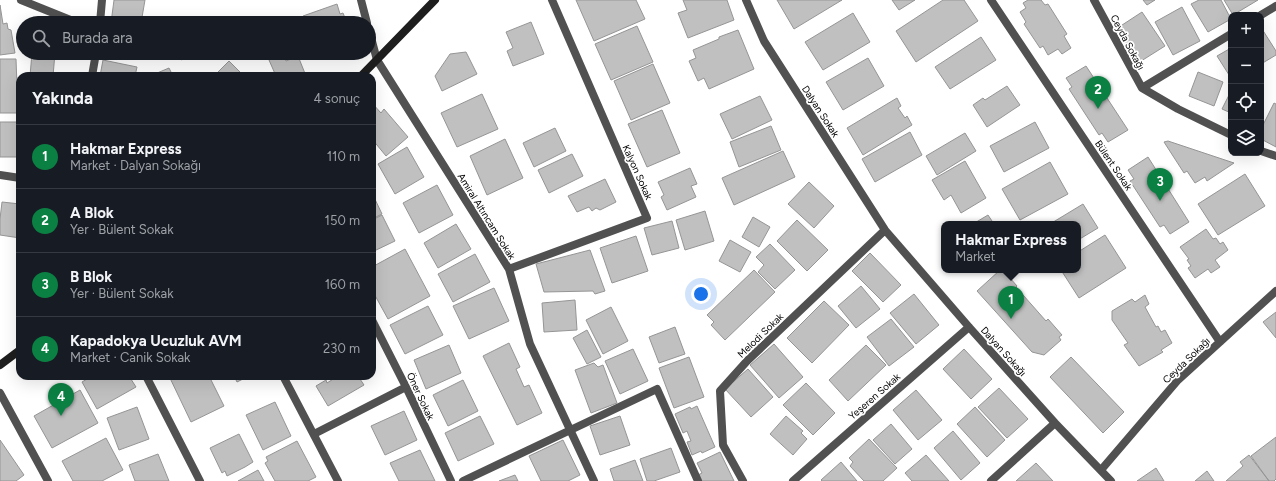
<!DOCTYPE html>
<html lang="tr">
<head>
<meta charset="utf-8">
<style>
	:root { --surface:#171b24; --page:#242831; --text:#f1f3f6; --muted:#9ea1a6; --line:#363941; --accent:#0b8043 }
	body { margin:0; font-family:Figtree,sans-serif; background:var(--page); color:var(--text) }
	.controls { position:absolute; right:12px; top:12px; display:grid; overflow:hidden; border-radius:8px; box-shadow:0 4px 16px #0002 }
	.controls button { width:36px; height:36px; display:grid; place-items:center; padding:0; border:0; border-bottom:1px solid var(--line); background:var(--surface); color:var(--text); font:20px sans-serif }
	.you { position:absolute; left:701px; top:294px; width:14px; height:14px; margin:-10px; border:3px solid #fff; border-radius:50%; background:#1a73e8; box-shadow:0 0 0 6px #1a73e833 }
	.badge { display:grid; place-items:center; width:26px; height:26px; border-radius:50%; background:var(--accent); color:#fff; font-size:13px; font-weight:700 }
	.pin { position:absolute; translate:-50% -33px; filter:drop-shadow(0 1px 2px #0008) }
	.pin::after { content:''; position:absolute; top:21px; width:14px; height:12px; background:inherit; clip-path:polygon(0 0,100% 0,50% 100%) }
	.popup { position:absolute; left:941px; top:221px; width:140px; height:52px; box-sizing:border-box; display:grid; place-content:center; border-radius:8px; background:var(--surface); filter:drop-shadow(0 1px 3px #0005); font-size:13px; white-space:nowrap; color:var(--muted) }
	.popup b { font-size:15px; color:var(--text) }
	.popup::after { content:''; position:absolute; left:50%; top:100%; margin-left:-8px; border:8px solid transparent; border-top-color:var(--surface) }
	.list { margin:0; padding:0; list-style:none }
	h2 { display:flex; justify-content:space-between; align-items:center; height:52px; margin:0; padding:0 16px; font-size:17px }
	h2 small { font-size:13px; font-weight:400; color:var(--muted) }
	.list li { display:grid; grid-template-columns:26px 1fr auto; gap:12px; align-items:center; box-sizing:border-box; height:64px; padding:0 16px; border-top:1px solid var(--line) }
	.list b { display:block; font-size:15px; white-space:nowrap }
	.list p { margin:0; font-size:13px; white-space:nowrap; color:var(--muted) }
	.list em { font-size:13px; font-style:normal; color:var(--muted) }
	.icon { flex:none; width:22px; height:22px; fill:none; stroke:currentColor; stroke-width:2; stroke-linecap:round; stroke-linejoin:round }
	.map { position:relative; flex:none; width:1276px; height:481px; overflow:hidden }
	.search { position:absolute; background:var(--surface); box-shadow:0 4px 16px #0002; left:16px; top:16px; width:360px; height:44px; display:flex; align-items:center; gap:10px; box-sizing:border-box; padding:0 14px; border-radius:22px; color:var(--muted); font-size:15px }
	.panel { position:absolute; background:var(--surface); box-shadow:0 4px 16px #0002; left:16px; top:72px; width:360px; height:308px; border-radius:12px }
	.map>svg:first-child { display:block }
	.building { fill:#c0c0c0; stroke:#959595 }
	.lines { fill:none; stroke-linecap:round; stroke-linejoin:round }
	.street { stroke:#515151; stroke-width:8 }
	.secondary { stroke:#1e1e1e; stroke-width:8 }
	.labels { text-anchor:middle; stroke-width:3.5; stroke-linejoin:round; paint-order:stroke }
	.street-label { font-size:10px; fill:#000; stroke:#fff }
</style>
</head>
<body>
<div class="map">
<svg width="1276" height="481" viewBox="0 0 1276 481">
	<rect width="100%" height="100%" fill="#fff"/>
	<path class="building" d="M114,0H145L141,23H111Z
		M576,0H636L645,19L594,41Z
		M683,0H727L734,20L688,38L678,13L687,10Z
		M777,0H842L794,29Z
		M892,0H915L899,10Z
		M943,0H964L978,21L916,62L896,31Z
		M1028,0H1041L1045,5L1048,4L1067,34L1064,36L1071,48L1062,54L1058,49L1048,55L1043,46L1040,48L1024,24L1026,22L1020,12L1026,8L1023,3Z
		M1143,0H1155L1147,5Z
		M1199,0H1221L1231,19L1208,32L1191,4Z
		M1224,0H1258L1233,15Z
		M337,4L340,14L343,13L347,23H306L303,16Z
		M0,5L3,24L7,23L8,29L11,30L15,53L0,55Z
		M1182,7L1200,41L1173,55L1155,22Z
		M1142,12L1165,46L1138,63L1116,29Z
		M853,13L870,42L823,70L805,42Z
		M531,22L544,54L513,66L507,51L513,48L506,32Z
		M637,26L653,62L611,80L595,44Z
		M1261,29H1262L1276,51V55L1261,64Z
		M738,30L754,69L709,89L704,78L698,81L689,61L696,58L693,50L719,39V37Z
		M981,37L996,60L950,89L935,67Z
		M1231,48V78L1217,56Z
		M466,52L477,74L442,91L435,76L450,54Z
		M32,53H55L53,76H30Z
		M114,53H137L136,57Z
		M176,53H192L181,60Z
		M318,53H331L319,57Z
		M283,54L286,61L298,56L306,76H276L269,60Z
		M868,58L884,86L843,110L826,82Z
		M0,59H16L18,113H0Z
		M103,60L137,67L135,76H100Z
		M229,61L240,72L236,76H214Z
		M653,64L670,103L631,120L614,81Z
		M1086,66L1128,130L1108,142L1102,133L1099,135L1069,89L1072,87L1066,78Z
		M169,68L173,76H150Z
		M1198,72L1223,82L1214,106L1189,96Z
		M1007,86L1020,105L987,127L973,105L983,98L985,100Z
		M1231,91V113L1222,109Z
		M482,94L498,129L457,147L441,113Z
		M760,96L772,120L732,139L720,114Z
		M897,98L901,106L898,108L905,118L907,116L912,125L863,155L847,128Z
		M372,103L381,113L384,109L408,137L386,156L372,139Z
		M1274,103L1276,104V147L1261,139V129Z
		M662,110L680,153L647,167L628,124Z
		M0,122H20V157H0Z
		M1035,122L1049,148L1004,172L990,146Z
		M771,126L781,150L739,167L730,142Z
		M555,128L566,151L534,167L523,143Z
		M910,132L922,155L875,182L862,159Z
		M965,133L976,151L937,175L926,156Z
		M505,139L523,178L487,195L470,156Z
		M1168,141L1234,163L1207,181L1205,177L1195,183L1187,171L1184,173L1164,142Z
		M407,147L424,177L395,194L378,164Z
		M783,151L795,177L734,205L722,178Z
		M572,154L583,176L549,193L538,170Z
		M1148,157L1189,222L1170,234L1164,225L1160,227L1130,181L1134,179L1128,170Z
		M965,161L986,198L961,213L951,195L944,200L932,180Z
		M1050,162L1068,194L1020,220L1002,189Z
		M690,168L697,184L691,186L696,197L667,210L661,197L664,195L658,182Z
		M1245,174L1265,206L1218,235L1198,204Z
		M605,179L616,202L600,210L596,208L592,211L589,207L577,212L568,196Z
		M809,182L834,206L814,228L788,204Z
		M437,185L453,215L419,233L403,203Z
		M372,193L382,214L372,219Z
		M2,202L20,204V238L0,235V219Z
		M1083,204L1098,228L1078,240V224H1050Z
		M705,211L714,241L685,250L676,220Z
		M382,215L395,241L372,252V220Z
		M988,215L994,224H973Z
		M753,217L770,227L759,247L742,237Z
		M797,220L828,250L807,271L777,241Z
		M672,221L679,248L652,255L644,228Z
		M456,224L471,249L438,268L424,243Z
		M1206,229L1213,239L1216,238L1220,244L1223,242L1228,250L1215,260L1220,267L1211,273L1208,269L1195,278L1188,268L1191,266L1187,260L1189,259L1180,247Z
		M1105,235L1126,268L1079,298L1061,270H1078V252Z
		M636,236L648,271L612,283L600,248Z
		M730,240L751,252L740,272L719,261Z
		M770,244L795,270L775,289L758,272L764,265L756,257Z
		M405,249L430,296L388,319L372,290V267Z
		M590,250L605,291L595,294L593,291L544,292L536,264Z
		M870,253L901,285L883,302L852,271Z
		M475,254L490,282L453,302L438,274Z
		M754,270L775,292L725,340L711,325L714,322L707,315Z
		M1000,270H1003L1017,286L1016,287L1046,321L1048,319L1062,335L1059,337L1061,340L1044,355L1032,352L977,291Z
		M861,286L880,309L856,328L838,306Z
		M494,288L509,321L469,339L453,306Z
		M914,294L939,325L916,344L890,313Z
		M1145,295L1149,304L1145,307L1156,327L1158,326L1161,332L1165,330L1172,343L1161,350L1163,352L1139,366L1124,345L1128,343L1112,320V311L1132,299L1135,302Z
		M575,300L577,330L544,332L542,303Z
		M824,301L849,325L812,363L787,338Z
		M428,306L443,335L405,354L390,325Z
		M611,307L628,341L603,354L586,320Z
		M1276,312V338L1263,322Z
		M891,319L914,347L889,366L867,337Z
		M675,327L685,354L659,363L649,337Z
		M587,330L601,357L587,364L573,338Z
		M509,343L520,367L516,369L524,387L529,385L542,413L517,425L483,356Z
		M774,344L803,377L779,398L750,365Z
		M449,345L461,373L426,389L414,360Z
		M866,345L886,365L848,401L829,380Z
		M633,349L648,381L620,394L605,361Z
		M964,349L992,379L971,399L943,369Z
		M689,357L704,397L674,408L659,368Z
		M1071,357L1124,412L1103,433L1050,377Z
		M594,363L598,367L603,365L617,403L591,413L575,370Z
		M748,369L773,397L751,417L725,389Z
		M92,376H129L136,387L97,409L82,382Z
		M169,376H209L224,406L191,422Z
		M234,376H249L237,382Z
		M338,376H358L364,385L328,406L316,386L326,380L327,383Z
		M463,380L478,411L448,426L433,395Z
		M806,383L835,413L813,435L783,405Z
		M999,388L1028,419L1007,438L978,407Z
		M80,390L98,423L52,448L34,416Z
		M916,390L942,420L918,440L893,410Z
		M275,402L291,436L263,450L246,415Z
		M697,406L715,447L702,453L701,451L692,455L687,442L691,441L687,431L683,433L675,414L690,407L691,409Z
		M137,407L149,439L119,450L107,418Z
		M975,407L1005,440L987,457L957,424Z
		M404,411L417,440L385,455L371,426Z
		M480,416L494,444L458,461L445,433Z
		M620,416L630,445L600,455L590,426Z
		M786,416L803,431L801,433L807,439L793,455L770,434Z
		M891,424L912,449L895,464L873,440Z
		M953,431L980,463L961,480L934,448Z
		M239,434L253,462L245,467L227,476L225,471L222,473L210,448Z
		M1276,437V479L1274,481H1269L1251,456Z
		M106,438L123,470L102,481H73L62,461Z
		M869,439L897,468L883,481H864L850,466L853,462L849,458Z
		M0,440L24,475L16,481H0Z
		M563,440L580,475L568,481H541L529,456Z
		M297,441L316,477L308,481H275L265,463L268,461L266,457Z
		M671,448L680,472L654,481H647L640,459Z
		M420,450L435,481H399L390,463Z
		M720,452L734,481H701L698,475L702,473L697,463Z
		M158,454L169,481H135L129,465Z
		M926,455L949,481H912L905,473Z
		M1249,455L1269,481H1226L1243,466L1240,462Z
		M635,460L643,481H614L610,469Z
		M841,462L857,481H822L821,480Z
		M1036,463L1053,481H1016Z
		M1156,468L1164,481H1137Z
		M258,470L264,481H238Z
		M1207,471L1214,481H1195Z
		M515,475L518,481H499Z"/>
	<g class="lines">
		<path class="street" d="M21,0L78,23
			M361,0L367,23
			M746,0L764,41L885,230L969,327L1055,423L1111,481
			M991,0L1220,342
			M1094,0L1142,88L1178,109L1231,135
			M1261,15L1276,6
			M100,23L102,0
			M369,30L377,60L509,269L530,344L594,481
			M92,76L96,53
			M1142,88L1231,34
			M1261,151L1276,156
			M0,175L20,178
			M509,269L647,218L552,0
			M372,320L406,387L451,481
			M146,376L200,481
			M283,376L338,481
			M0,393L48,481
			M314,434L406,387
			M1101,470L1178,380L1276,291
			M463,481L657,389L698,481
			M743,481L723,445L720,391L747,361L885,230
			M793,481L969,327
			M991,481L1055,423"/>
		<path class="secondary" d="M361,76L435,0
			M0,365L20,350"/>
	</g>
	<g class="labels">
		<g class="street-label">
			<text transform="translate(1128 42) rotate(62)" y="4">Ceyda Sokağı</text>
			<text transform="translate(821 111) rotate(57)" y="4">Dalyan Sokak</text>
			<text transform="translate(1114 165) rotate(56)" y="4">Bülent Sokak</text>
			<text transform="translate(638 172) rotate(66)" y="4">Kalyon Sokak</text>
			<text transform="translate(487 216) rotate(58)" y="4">Amiral Altıncam Sokak</text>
			<text transform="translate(760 335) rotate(-44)" y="4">Melodi Sokak</text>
			<text transform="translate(1004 351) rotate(48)" y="4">Dalyan Sokağı</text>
			<text transform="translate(1186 360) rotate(-44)" y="4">Ceyda Sokağı</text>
			<text transform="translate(421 396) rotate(65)" y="4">Öner Sokak</text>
			<text transform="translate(874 396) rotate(-41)" y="4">Yeşeren Sokak</text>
		</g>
	</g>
</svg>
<div class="controls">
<button>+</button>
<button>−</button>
<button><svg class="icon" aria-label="locate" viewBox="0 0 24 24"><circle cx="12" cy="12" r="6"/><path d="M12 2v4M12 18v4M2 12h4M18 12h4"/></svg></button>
<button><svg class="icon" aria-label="layers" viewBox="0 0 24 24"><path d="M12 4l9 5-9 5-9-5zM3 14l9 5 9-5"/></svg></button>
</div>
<div class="you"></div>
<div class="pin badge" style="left:1011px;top:319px">1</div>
<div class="popup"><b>Hakmar Express</b>Market</div>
<div class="pin badge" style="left:1098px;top:109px">2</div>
<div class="pin badge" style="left:1160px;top:201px">3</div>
<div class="pin badge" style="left:61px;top:416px">4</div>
<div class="search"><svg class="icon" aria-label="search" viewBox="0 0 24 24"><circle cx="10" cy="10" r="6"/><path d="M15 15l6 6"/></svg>Burada ara</div>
<section class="panel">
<h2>Yakında<small>4 sonuç</small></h2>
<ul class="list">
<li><span class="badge">1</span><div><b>Hakmar Express</b><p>Market · Dalyan Sokağı</p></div><em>110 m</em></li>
<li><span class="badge">2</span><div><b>A Blok</b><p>Yer · Bülent Sokak</p></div><em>150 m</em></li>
<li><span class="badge">3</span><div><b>B Blok</b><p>Yer · Bülent Sokak</p></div><em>160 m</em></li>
<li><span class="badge">4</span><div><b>Kapadokya Ucuzluk AVM</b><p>Market · Canik Sokak</p></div><em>230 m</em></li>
</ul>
</section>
</div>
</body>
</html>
